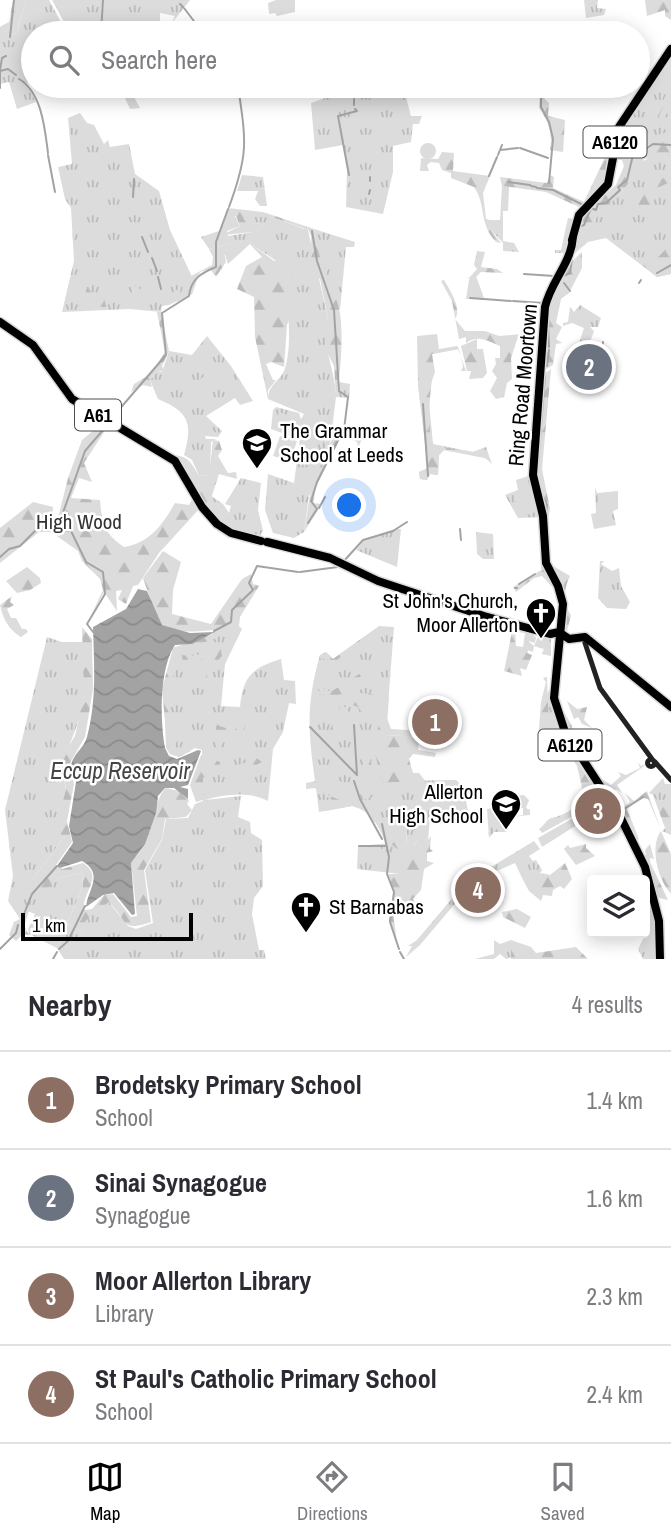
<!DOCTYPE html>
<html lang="en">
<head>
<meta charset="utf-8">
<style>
	:root { --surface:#fff; --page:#f7f7f7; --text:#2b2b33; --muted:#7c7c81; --line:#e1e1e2; --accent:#000 }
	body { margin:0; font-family:"Archivo Narrow",sans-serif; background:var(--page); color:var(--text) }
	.controls { position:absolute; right:21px; bottom:21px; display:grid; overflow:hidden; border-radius:7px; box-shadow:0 4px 18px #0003 }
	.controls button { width:63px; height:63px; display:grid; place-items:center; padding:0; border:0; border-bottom:2px solid var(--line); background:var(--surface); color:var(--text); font:35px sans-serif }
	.scale { position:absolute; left:21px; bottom:18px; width:172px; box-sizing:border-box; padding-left:7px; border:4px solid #000; border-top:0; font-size:19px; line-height:24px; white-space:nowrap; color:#000; -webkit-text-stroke:5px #fff; paint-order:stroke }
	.you { position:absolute; left:350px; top:506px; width:24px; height:24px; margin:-18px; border:5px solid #fff; border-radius:50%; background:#1a73e8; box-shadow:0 0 0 10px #1a73e833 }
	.badge { display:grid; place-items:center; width:46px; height:46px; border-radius:50%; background:var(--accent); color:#fff; font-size:23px; font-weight:700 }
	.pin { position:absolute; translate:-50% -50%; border:4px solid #fff; box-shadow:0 2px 7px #0006 }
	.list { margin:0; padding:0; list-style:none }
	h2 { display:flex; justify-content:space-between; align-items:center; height:91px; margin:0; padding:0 28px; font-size:30px }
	h2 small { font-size:23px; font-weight:400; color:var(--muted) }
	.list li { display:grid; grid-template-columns:46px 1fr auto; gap:21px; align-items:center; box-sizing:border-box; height:98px; padding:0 28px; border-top:2px solid var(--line) }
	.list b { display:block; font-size:26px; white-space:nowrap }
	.list p { margin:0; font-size:23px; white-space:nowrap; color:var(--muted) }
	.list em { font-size:23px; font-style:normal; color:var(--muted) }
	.icon { flex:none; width:38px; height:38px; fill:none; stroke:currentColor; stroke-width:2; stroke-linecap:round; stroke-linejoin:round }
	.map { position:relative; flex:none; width:671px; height:959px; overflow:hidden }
	.search { position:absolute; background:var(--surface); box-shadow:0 4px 18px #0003; left:21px; right:21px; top:21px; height:77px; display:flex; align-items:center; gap:18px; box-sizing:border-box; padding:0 24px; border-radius:38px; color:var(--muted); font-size:26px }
	.sheet { height:483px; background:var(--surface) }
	nav { display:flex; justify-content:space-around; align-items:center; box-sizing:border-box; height:98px; border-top:2px solid var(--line); background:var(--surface); font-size:19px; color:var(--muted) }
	nav a { display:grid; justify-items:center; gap:4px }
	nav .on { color:var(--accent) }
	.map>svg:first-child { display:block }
	.grass { fill:url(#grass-tufts) }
	.forest { fill:url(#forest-firs) }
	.cemetery { fill:url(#cemetery-stones) }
	.garden { fill:#dcdcdc }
	.water { fill:url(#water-waves) }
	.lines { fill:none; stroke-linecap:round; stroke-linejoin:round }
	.stream { stroke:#a3a3a3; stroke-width:2 }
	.trunk-casing { stroke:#dbdbdb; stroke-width:11 }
	.secondary { stroke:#222; stroke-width:5 }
	.trunk { stroke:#000; stroke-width:8 }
	.labels { text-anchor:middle; stroke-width:5; stroke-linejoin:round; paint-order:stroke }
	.shield { fill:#fff; stroke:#4c4c4c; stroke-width:2 }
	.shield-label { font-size:19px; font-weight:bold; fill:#000 }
	.street-label { font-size:21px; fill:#000; stroke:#fff }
	.poi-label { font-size:21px; fill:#000; stroke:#fff; text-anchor:start }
	.park-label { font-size:21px; fill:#333; stroke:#fff }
	.water-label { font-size:23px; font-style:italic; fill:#444; stroke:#fff }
</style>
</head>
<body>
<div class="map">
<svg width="671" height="959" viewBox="0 0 671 959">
	<defs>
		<pattern id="grass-tufts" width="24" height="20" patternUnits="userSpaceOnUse" patternTransform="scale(1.75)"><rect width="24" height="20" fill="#dcdcdc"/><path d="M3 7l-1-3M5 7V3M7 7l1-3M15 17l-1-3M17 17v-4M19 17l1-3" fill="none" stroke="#bbb"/></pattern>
		<pattern id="forest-firs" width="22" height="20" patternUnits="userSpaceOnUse" patternTransform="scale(1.75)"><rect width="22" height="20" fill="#dcdcdc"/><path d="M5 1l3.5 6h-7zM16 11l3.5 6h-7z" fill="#bbb"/></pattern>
		<pattern id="cemetery-stones" width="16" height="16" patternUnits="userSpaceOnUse" patternTransform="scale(1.75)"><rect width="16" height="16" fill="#dcdcdc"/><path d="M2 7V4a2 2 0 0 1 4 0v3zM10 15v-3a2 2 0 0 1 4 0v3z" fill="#bbb"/></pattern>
		<pattern id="water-waves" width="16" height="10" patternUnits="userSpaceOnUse" patternTransform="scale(1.75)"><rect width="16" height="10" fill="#a3a3a3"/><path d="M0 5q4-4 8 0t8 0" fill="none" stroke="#8b8b8b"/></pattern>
	</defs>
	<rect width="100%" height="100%" fill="#fff"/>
	<path class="grass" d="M26,0H49L67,33H33V78L27,83L36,102L17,109L9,82L0,84V27L3,25V30L11,35L17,32Z
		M52,0H190L172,23L175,16L160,13V21H152V28L155,29L151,33H70Z
		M584,0H598L597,8L606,9L604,15L586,18Z
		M671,52V132L638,142H623L617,132Z
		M122,86H127L130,94L126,97L133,95L140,108L130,109L121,89Z
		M351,86H403L411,116H422L419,124H413L411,142L393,146V172L383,214L346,207L347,170L343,145L315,150L311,103L351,89Z
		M80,113L87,123L94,125L104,144L108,140L110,147L129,144L135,174L159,191L170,230L195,283L192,294L169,305L162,306L161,312L130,309L62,312L74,261L71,208L65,199L58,167L72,164L68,118Z
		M655,155L664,156L671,164V274L657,277L606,238L588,242L587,230L602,210L622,192L641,162Z
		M242,175L263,177L267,206H260L255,199L258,191H237Z
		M502,186L509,187L508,211H503V241L514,243L519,252L503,251V243L490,229V220H500Z
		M243,213L275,218L304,229L307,226L328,318C321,344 334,367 336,393L339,382L350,384L349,398L336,397L329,453L309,496L304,532L294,538L273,533L265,510L268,474L294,483L301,430L296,438L271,429L273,410L276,407L299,413L301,419L304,414L268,399C268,385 279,382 284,371C295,341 285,290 282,259L278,262L248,242L250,244L228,264L224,252L243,241L209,249L201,237L219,231L228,218L235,216L240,226L227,231L228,236L253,232L264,225L242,220Z
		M568,218L574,219L566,253H555V250H561Z
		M314,229L355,242L354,247H346L340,310L315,248Z
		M580,305L601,318L598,327H590L594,331L586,353L575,355L584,328L572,323L563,326V323L568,322L570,307L574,312Z
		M437,334L439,349L457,346L466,371H461L463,366L459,349L432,354L435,372L428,392L433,444L473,452L486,447L492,464L484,457L444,450L439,455L438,475L430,474L427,480L420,479L419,472L428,468L418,385L417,336Z
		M207,336L231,366L253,401L240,405L235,398L206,416L222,431L218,437L205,436L206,439H216L211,442L210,475L199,476L192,460L184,455C193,423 189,412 158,399L150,380L157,372H162L169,351L192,355Z
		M531,475L542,517L518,518L505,495L518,490L516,480Z
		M241,478L261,483L258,510L263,531L259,537L230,531L207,511L211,496L223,504L229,513L231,506L225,504Z
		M595,487L597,493L618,491V509L613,511L616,525L594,529L591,514L596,513Z
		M395,529H401L397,567L356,550L365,539Z
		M476,532L493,534L494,559H483L477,554Z
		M600,561H604L601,564L612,571L619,568L621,586L630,602L626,609L607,608L598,598Z
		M239,626L242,629L225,664L221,706L240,707C243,676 252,668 281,659L284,680L295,681L296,704L289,703L283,732L273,749L268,801C249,791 225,794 205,800L241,796L238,817L250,822L251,833L262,840L263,886L254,898L252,914L259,950H264L266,959H64L57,948L29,934L28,929L35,914L25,910L20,919L8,901L13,876L5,810L47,637L62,642H84C82,655 85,663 85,675C86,707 74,737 60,765L66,789L60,813L62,840L33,879L44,891L58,878L82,873L83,886L67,924L82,931L85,920L109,902L128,926L136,929L153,923L145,870L162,840L166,819L188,818L195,804L203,801L202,750L195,748L179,757L170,754L166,748L164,696L173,649Z
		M379,626L394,627L387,718L391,729L438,732V738L386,735L383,781L456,780L463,786L469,816L430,818L428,840H417L414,846H406L407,829L374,822L366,811L352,806L319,812L316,788L306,789V783L315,781C308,731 306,704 320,655L326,652L333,659Z
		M549,690L558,725L549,730L545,699Z
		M558,701L572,726L571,733L602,779L611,785L621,776L618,772L626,775L640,768L638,762L641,766L647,764L617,785L622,793L616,789L612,793L608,791L566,732Z
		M581,764L599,793V802L542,833L539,829C544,826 546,820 551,818C566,815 581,807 582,788L589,799L594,791Z
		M663,778L665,784H671V835L662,831L666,827L653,795L649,793Z
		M524,795L529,800L526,808L530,810V815L511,817L523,815V808L508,809L507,832H494L489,838L487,809L508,806L513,796Z
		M580,814L589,822L580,823L542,847L538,838Z
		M534,841L540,849L529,856L533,861L536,860L542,870L538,877L523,880L515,863L488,875L466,892L462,889L478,875Z
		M391,843L400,851V874L357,869L358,846Z
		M460,889L464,893L420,945L406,957L412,946H408L417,940Z
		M646,897L650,900L659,931L658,959H643L638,949L645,935Z
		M494,940L500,944L511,940L513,957L506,959L500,954L494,959H475L494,954Z"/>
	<path class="forest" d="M13,0H26L17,32L11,35L3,30V25L9,22Z
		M645,0H671V20L665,16V10L647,16Z
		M540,94L549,103L548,116L565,120L563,152L550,150C553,134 548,120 539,108Z
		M665,96V103L659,116L661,120L665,118L671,101L666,122H660L639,140L671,131V164L664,156L644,159C636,169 630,182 622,192C608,208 586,219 588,242L574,254L581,216L616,185L624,166L622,160H618L613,173L621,138L626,136L627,141L633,135L634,141L638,142L636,138L656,121Z
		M613,140L607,183L574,219L579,207L546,192L502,186L500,177L547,183L550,175L554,177L553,188L584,202Z
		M442,152L454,153L453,171L490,176L483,193L486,219L490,220V229L501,243L496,242C478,222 487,206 474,187L451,178V173L442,170L439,163L431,162L427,165L429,171H420L421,158L438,159Z
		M657,177L666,179L668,183L648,192L654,206L647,216L635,209L646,192V185L654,183Z
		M228,208L263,212L314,229C316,258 332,280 339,308C344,330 341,374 336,396L334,366L327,352L324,332L328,318L320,279L312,275L311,236L307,227L305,229L275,218L245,216L244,220L265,225L253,232L222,235L240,226L236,216L229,218L219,231Z
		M671,239V274L657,277L642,265C654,263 667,251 671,239Z
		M246,240L224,252L226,262L216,277L210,269L200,272L192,294L177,302L179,295L173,292L180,288L175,278L181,286L180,294L186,293L191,286V276L212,265L213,257L209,249L246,240L274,261L287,257L298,295L291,301L292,312L287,325L284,367L271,362L266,364L273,380H276L268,390V399L255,337L254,297L237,289L246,266L262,257Z
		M477,251L485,252L481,267L497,269L503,273L481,272L473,280L468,279L477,269L474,265Z
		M582,252V268L569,293L561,299L556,323L562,327L556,339L562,343L556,344L553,365L543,371C547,324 544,284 582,252Z
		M444,280C451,292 462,308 455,319L465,331H485L499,336L542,332L519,334L511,358L512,379L507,383L504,397L496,399L490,391L497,378L492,371L496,364L495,358H500V346C488,341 478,334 466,343V337L459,339L452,301L441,281Z
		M133,282L136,287L151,295L120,302V296L124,294L129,298L133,296Z
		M87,288L95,295L103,293L106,307H80Z
		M157,312H161L169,351L162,366L164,371L157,372L150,380L152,387L143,385L131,392L134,384L151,374L165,352Z
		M477,339V349H483L487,373L483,378L469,379L471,371H467L461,346Z
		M457,346L459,349L432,354C436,377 421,427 435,446L473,452L486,447L489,459L444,450L439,455L438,475L430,474L427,480L420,479L419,472L428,468L418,385V352L450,350Z
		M551,369L542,469L550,509L547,526V509L539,494L535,472L544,374Z
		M99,416L117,430L108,426L84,463L92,482L79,478L71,498L100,500C102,524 104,533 124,547C150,543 163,524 175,503L189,505L194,496L201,507L159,553L138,585L133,586L126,604L118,599L122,590L116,591L117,611L104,592L89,620L103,590L100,579L82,561L78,551L54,534L68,478L82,440L99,426Z
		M333,427L363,438L358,447L357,442L342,435L316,487L313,503L322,504L304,532L313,477L329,453Z
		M213,440L219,441L222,450L218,456L228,473L236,472L237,479L219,474L207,511L171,455C189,456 190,461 199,476L209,475Z
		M33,502L53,507L51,532H39L0,563V528Z
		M163,551L181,562L173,590L172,614L211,624L242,579L251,574L253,584L259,586L240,617L239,626L212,640L177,650L166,731L162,689L173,648L213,634L214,630C196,631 172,636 158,621L143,578Z
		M541,558L554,589L542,576L534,578L516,592L513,587L541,570Z
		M550,564L570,576C564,588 562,603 571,615L566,635L563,628L565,610Z
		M27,567L40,578L41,583L30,590L17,593L6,581Z
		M12,596L10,602L14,605L7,609L11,618H16L22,629H26L28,632L21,637C9,630 3,619 0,605Z
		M82,627L92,639L93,689L85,737L69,765L74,784L67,821L72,842L56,865L62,869L83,863C105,877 81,893 84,910L92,909L104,895L113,894L131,917L137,916L131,863C135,857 141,851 144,845C150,831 156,796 166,788L179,791L189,801L187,804L192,810L186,817L165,819L162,839L144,870L151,922C120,933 128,920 109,902L86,920L82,931L67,924L83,886L82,873L58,878L44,892L35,886L33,879L62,840L58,819L66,789L60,760L75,736L84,694Z
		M513,627L515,628L516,646L523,647L525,633L517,632V629L537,633L533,636L536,637L535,643L528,641L534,646L533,652L528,650L527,653L532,655L526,670L520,668L522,676L504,671Z
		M368,634L330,666L329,660L319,658L326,652L333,659Z
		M228,640L221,651L222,656C203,674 208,704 219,726L226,728L244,719L248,721L240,736L238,735V729H235L218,749L216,729L205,705L204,690L207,668L215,656L209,654L184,672L182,655C199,659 216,647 228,640Z
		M361,673L362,676L354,681V692L389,697L386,735L438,738L437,741L419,742L418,750L436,753L435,757L413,754L409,759L413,773H419L426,782H382L374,749L379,723L378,699L365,704L362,722L358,707L352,705L343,694L331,696L333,735H330L328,695L316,694L323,686L325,690L332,691Z
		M547,677L549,729L558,725L595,792L589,799L582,788L577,766L558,737L538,742L541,702L546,682L543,678Z
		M567,701L577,709L587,707L584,720L592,728L582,724L578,717L574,719Z
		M339,702C349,709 355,718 349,731L341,728Z
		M372,710L366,743L374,774L369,775C356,756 368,730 372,710Z
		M166,736L179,737L174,748L176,754H184L190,746L191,751L179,757L170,754Z
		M260,742L255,757L262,762L246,770H225L252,760Z
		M201,755L220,762L219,772L203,778V795L213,797L196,802L190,785Z
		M315,781L320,791L352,806L325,811L332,800L312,786Z
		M344,781L343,785L362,788L373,796L369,799L371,804L358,792L330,783Z
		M647,791L661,830L648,799L643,798L627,809L639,839L637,840L612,793L623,807L630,802L625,793L634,801Z
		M653,795L661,806L663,801L671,813L665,828Z
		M365,806L375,812V820L416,819V830L407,829L406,846H414L417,840H428L431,836L430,849L433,851L427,853V861L434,863L424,869L421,890L413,899L416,905L393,913L398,949L389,919L394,891L388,874H400V851L391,844L386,846C383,833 373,814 360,809Z
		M661,831L671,854V894C658,880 649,847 661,831Z
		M586,844V848L595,856L576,865L564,849L568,845L570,848Z
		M650,844L654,859L650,858V862L668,900L656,897L642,854L646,855L645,850Z
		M565,863L572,879L564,889L560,886L553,890L552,896L543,895L541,901L529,891L523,880L542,873L550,875Z
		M25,909L29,911L24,926L29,935L23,934L16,941L9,935L14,922L20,919Z
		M517,909L531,917L525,928L503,917L502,912Z
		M511,940L531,947L536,953L576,947L588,959H511Z"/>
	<path class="cemetery" d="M539,635L551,638V656L542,654L544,649L534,646Z"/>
	<path class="garden" d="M276,0H295V12L277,16L275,13L269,14L268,3Z
		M420 151a8 8 0 1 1 16 0a8 8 0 1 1-16 0Z
		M476,276L484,298L466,299L469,280Z
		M199 384a8 8 0 1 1 16 0a8 8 0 1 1-16 0Z
		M279,412L298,419L294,431L275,425Z
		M280,436L297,441L290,461L273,456Z
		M529,490L533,500L528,502L532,501L535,510L520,515L514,495Z
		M617,495L618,509L598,510V497Z
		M380,543L398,548L397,563L379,558Z
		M372,848L385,849L384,869L372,868Z"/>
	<path class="water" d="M138,589L147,591L162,625L190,633L215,632L192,644L175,645C159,669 160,721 165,748L169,756L177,759L198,750L201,751L188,785L180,787L188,789V799L174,788H165L158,796L156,813L145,844L131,863L135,914L132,915L114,893L103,895L86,907C87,891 105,874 82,861L60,868L57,866L73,843L69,826L76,782L71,765C74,753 84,748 87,737C97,699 94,664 93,627L126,609Z"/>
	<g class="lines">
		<path class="stream" d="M180,4L183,7
			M184,8L203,33
			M101,33L103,0
			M10,37L14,0
			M0,70L2,58L6,56
			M0,71L8,69L16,75
			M0,72V88
			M19,79C42,92 45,130 48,153
			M541,97V107L549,122L553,139L549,183
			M354,105V99
			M520,148L548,158
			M500,150L518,148
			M48,155L55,192
			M498,155L502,145
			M349,175L338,116L357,111L355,109
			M489,176L497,157
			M370,181V177
			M508,182L530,185
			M531,186L536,187
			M537,188L553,190L583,205
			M369,194L370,190
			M133,197L134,179
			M229,207C249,153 246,141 238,86
			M312,231L317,261L334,310L339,391L348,397L344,430
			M142,237L148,252
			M574,253L579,227L584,225L591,208L596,210L598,204L606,203L620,190L618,187L627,180L633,155L641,147L644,150L653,144L671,145
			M152,258L157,271
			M657,273L671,265
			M524,274L554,276
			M158,277L161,289
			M561,277L570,273L572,259
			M564,283L570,291
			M639,283L641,280
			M470,298L483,299
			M484,299L511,301
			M513,301L543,303
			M548,324L549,347
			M602,356L603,342
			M547,366L549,350
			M584,372L599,368L601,363
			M423,404L428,476
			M111,419L166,355L162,313L189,296C191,279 201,273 216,267V242L228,209
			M538,464L545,376
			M541,493L547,505L546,514
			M319,508L325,497
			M60,521L85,451L109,423
			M308,523L317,509L311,501L317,482L343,430
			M460,529L461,540
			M0,557L9,549L20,546L44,522L49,526L50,522L59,523L62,531H71L86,562L103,572L105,594L87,624L93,632
			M343,562L363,540L393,531L407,522
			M300,572L338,567
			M519,584L535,574
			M515,588H517
			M214,631L231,622L232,610L253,590L249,583L257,566L298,572
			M310,727L357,775L354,725
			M354,781L360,799L382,839
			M621,811L643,797
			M382,824L389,857L387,874L394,892L390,922L399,949
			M359,846H385
			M22,919L32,894L57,866
			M0,949L16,933L18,925
			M59,949L68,941L85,906
			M400,952L404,959
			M53,959L57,952"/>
		<g class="trunk-casing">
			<path id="trunk" d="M573,237C571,264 551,281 545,307L533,475L543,516L546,563L558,586L563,604L554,698L565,732L604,792
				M572,240L579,215L608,184L619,127L671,49
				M0,322L33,345L72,399L175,461L202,507L217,524L231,533L261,541
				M267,542L330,558L378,581L484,616L550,634L559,632L569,639L585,637L671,707
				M610,799L603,801L601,794H609L645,867L659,921L660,959"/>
		</g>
		<path class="secondary" d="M585,643L600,688L652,759
			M647.5 763a3.5 3.5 0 1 1 7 0a3.5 3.5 0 1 1-7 0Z
			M655,762L671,780"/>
		<use href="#trunk" class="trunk"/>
	</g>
	<defs>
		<g id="school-pin" transform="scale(1.575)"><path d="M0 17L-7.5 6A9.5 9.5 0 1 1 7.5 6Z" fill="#000" stroke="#fff"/><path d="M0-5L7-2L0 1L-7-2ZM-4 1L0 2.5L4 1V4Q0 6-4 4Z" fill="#fff"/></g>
		<g id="church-pin" transform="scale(1.575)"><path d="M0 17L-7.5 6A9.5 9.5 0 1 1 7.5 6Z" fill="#000" stroke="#fff"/><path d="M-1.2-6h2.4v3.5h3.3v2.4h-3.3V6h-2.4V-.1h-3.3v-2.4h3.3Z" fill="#fff"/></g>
	</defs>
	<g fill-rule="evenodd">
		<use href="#school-pin" x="257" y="443"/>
		<use href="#church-pin" x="541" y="613"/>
		<use href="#school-pin" x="506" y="804"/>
		<use href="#church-pin" x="306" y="907"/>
	</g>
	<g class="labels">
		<g class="shield">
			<rect x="583.5" y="126.5" width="63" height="31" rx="5"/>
			<rect x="75" y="399.5" width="46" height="31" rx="5"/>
			<rect x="538.5" y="729.5" width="63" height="31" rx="5"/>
		</g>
		<g class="shield-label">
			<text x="615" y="149">A6120</text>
			<text x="98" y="422">A61</text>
			<text x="570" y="752">A6120</text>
		</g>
		<g class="street-label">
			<text transform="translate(523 385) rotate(-85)" y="7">Ring Road Moortown</text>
		</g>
		<g class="poi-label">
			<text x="280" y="438">The Grammar<tspan x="280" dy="24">School at Leeds</tspan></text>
			<text x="518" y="608" text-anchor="end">St John's Church,<tspan x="518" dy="24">Moor Allerton</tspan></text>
			<text x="483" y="799" text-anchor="end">Allerton<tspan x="483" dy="24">High School</tspan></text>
			<text x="329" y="914">St Barnabas</text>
		</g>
		<g class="park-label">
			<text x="79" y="529">High Wood</text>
		</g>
		<g class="water-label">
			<text x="120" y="779">Eccup Reservoir</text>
		</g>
	</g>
</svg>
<div class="controls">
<button><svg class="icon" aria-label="layers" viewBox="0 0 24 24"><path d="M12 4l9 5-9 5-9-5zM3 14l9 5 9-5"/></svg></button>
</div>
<div class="scale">1 km</div>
<div class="you"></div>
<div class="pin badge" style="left:435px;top:722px;background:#8d6e63">1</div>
<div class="pin badge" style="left:589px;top:367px;background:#6b7280">2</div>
<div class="pin badge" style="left:598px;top:811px;background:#8d6e63">3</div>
<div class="pin badge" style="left:478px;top:890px;background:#8d6e63">4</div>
<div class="search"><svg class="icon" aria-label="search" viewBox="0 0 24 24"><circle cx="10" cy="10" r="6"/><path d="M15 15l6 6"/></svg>Search here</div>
</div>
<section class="sheet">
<h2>Nearby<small>4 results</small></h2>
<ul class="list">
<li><span class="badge" style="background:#8d6e63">1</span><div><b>Brodetsky Primary School</b><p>School</p></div><em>1.4 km</em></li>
<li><span class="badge" style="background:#6b7280">2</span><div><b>Sinai Synagogue</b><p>Synagogue</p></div><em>1.6 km</em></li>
<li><span class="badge" style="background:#8d6e63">3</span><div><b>Moor Allerton Library</b><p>Library</p></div><em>2.3 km</em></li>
<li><span class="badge" style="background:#8d6e63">4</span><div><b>St Paul's Catholic Primary School</b><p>School</p></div><em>2.4 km</em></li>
</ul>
</section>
<nav>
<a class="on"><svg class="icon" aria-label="map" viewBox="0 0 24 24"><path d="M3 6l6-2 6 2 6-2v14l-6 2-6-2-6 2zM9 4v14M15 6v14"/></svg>Map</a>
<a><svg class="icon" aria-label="directions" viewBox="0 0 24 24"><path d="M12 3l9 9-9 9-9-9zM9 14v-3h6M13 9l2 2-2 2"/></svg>Directions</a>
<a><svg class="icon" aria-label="saved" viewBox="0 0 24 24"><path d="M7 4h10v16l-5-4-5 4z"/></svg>Saved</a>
</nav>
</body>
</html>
